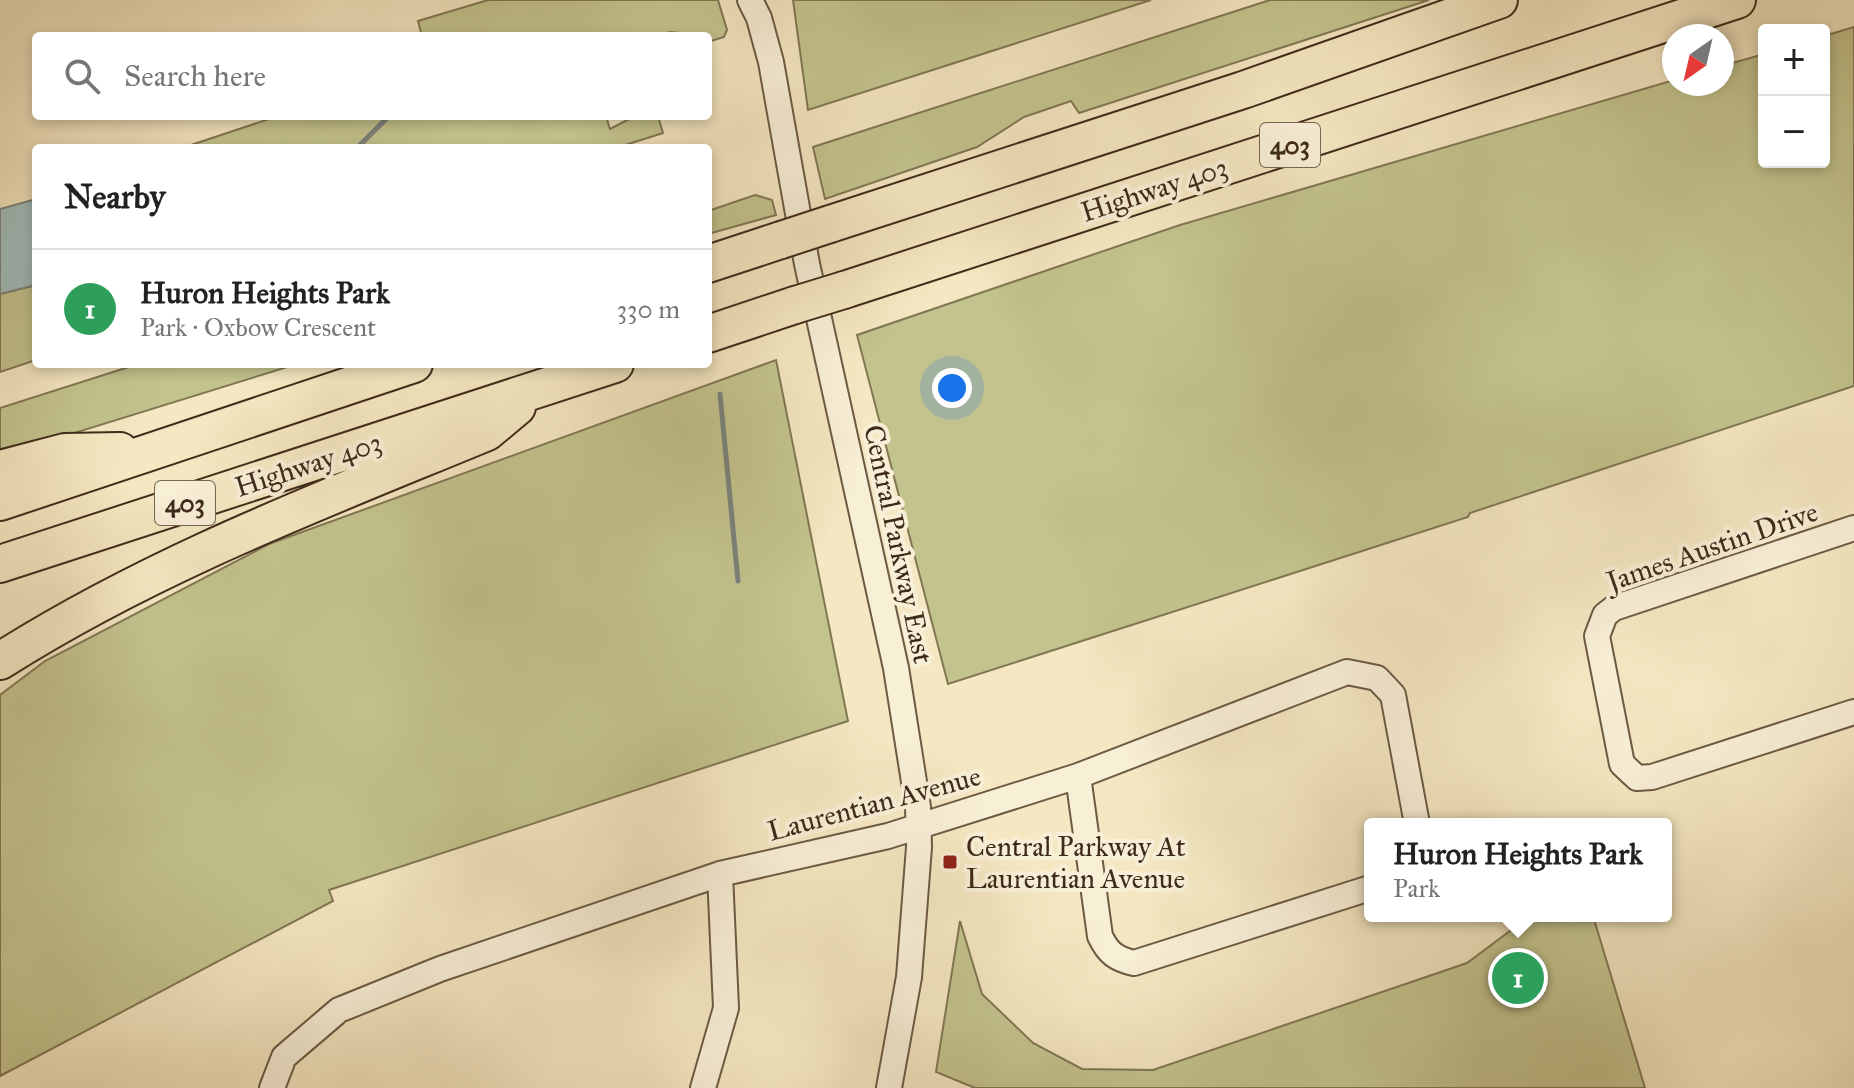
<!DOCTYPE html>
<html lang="en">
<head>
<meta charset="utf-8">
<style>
	:root { --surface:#fff; --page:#f6f6f6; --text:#222; --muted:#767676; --line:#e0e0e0; --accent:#8f2418 }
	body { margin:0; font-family:"IM FELL Great Primer",serif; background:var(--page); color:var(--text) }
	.controls { position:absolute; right:24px; top:24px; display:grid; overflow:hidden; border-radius:8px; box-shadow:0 4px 12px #0003 }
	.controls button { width:72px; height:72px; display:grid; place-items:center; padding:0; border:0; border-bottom:2px solid var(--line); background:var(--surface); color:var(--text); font:40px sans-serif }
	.compass { position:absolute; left:1662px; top:24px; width:72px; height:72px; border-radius:50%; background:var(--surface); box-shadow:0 4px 12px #0003; rotate:214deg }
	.you { position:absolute; left:952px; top:388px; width:28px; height:28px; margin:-20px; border:6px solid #fff; border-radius:50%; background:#1a73e8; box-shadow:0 0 0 12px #1a73e833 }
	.badge { display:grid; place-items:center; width:52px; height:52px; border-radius:50%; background:var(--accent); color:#fff; font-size:26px; font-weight:700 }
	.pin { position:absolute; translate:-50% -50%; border:4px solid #fff; box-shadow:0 2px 8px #0006 }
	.popup { position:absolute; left:1364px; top:818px; width:308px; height:104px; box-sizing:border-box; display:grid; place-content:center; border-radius:8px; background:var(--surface); filter:drop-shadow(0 2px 6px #0005); font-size:26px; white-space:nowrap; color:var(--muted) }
	.popup b { font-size:30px; color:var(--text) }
	.popup::after { content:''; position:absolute; left:50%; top:100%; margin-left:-16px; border:16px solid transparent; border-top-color:var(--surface) }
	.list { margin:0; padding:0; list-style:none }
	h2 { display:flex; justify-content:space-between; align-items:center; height:104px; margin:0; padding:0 32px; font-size:34px }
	h2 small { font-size:26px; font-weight:400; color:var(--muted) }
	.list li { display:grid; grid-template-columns:52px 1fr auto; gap:24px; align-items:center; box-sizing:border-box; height:120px; padding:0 32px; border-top:2px solid var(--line) }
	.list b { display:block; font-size:30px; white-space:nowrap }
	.list p { margin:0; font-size:26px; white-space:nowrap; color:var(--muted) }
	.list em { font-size:26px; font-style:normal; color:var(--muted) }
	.icon { flex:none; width:44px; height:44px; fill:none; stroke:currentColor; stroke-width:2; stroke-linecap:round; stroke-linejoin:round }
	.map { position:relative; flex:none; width:1854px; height:1088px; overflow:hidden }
	.search { position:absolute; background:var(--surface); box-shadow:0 4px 12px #0003; left:32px; top:32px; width:680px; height:88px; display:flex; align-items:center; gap:20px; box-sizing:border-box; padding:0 28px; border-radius:8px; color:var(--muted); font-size:30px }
	.panel { position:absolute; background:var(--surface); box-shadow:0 4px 12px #0003; left:32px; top:144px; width:680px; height:224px; border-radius:8px }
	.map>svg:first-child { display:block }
	.green { fill:#c3c38d; stroke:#817754; stroke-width:2 }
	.water { fill:#a1bdbd; stroke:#7a837c; stroke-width:2 }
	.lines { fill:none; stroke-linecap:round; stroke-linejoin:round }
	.stream { stroke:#7a837c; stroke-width:5 }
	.minor-casing { stroke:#6c5a44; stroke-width:28 }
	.highway-casing { stroke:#3f2b1a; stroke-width:40 }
	.minor { stroke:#f8efd7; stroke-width:24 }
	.highway { stroke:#f4e7c1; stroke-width:36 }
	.highway-bridge-casing { stroke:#3f2b1a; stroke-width:40; stroke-linecap:butt }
	.highway-bridge { stroke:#f4e7c1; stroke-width:36 }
	.poi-dot { fill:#8f2418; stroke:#f8efd7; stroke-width:3 }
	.labels { text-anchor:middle; stroke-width:8; stroke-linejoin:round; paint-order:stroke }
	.shield { fill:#f8efd7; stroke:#766653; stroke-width:2 }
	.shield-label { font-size:26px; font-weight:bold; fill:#3f2b1a }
	.street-label { font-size:28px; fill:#3f2b1a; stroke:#f8efd7 }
	.poi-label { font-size:28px; fill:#3f2b1a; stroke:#f8efd7; text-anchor:start }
</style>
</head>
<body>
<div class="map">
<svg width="1854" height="1088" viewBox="0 0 1854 1088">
	<rect width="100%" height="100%" fill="#f4e7c1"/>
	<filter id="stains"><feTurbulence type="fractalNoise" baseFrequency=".0025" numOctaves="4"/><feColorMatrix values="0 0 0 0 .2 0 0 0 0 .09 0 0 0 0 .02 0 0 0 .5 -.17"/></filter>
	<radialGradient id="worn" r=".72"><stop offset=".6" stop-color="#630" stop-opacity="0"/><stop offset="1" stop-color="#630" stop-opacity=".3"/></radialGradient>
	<path class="green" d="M488,0H718L727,30L724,37L708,42V36L670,32L658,36H422L418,21Z
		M793,0H1151L808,110Z
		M1270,0H1429L1079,113L1071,101L1024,117L977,147L825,199L813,147Z
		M1854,27V386L1470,513L1468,517L948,684L857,335L1180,225L1674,80V84H1722V66L1764,54V162H1824V36Z
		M278,116H606L610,129L631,118L658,116L663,133L616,148H182Z
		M755,195L772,200L776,215L708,234V211Z
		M36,285V360L0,372V294Z
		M776,360L848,721L329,890L333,901L0,1076V695L45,661L269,544Z
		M138,364H297L0,456V408Z
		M1530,916H1593L1645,1088H975L936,1072L960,921L982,994L1033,1043L1082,1069L1153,1070L1467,963Z"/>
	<path class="water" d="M36,199V285L0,294V209Z"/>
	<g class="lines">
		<path class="stream" d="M357,148L389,116
			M720,394L738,581"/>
		<g class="minor-casing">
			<path id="minor" d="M750,0L759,18L771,62L807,264L896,668L918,807L919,847L909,977L889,1088
				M1854,528L1614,608L1605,615L1597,636L1622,764L1637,778L1652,777L1854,712
				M1078,776L1100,936C1108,953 1116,959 1134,963L1370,888
				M272,1088L284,1057L339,1010L440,969L720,874L888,836L1078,776L1347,672L1377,678L1393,695L1417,824
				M703,1088L726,1008L720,874"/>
		</g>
		<g class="highway-casing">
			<path id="highway" d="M830,224L1243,90L1499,0
				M708,264L781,240
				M844,290L1737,0
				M708,334L795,305
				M0,469L65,452L120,451
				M0,502L414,364
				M0,564L615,364
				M0,661C153,564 320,501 487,432L517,407"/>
		</g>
		<use href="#minor" class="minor"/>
		<use href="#highway" class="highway"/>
		<g class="highway-bridge-casing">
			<path id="highway-bridge" d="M781,240L830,224
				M795,305L844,290"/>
		</g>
		<use href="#highway-bridge" class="highway-bridge"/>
	</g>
	<rect class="poi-dot" x="942" y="854" width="16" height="16" rx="4"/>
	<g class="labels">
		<g class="shield">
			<rect x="1260" y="123" width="60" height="44" rx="6"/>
			<rect x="155" y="481" width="60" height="44" rx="6"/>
		</g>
		<g class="shield-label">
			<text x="1290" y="154">403</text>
			<text x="185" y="512">403</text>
		</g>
		<g class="street-label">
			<text transform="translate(1154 189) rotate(-18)" y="10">Highway 403</text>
			<text transform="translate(308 464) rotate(-18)" y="10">Highway 403</text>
			<text transform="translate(899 544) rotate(78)" y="10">Central Parkway East</text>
			<text transform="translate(1712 546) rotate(-19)" y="10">James Austin Drive</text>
			<text transform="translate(874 803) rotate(-15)" y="10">Laurentian Avenue</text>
		</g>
		<g class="poi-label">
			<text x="966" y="856">Central Parkway At<tspan x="966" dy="32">Laurentian Avenue</tspan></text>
		</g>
	</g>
	<rect width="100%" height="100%" filter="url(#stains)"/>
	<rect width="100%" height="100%" fill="url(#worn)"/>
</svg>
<div class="controls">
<button>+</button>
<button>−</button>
</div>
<svg class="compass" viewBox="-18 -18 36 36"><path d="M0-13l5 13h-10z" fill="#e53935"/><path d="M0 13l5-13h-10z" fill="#767676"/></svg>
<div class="you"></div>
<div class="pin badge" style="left:1518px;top:978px;background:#2e9e5b">1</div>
<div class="popup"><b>Huron Heights Park</b>Park</div>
<div class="search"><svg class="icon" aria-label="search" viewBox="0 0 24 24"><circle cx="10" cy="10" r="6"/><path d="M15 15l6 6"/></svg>Search here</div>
<section class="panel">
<h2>Nearby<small></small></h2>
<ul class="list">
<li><span class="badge" style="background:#2e9e5b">1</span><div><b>Huron Heights Park</b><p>Park · Oxbow Crescent</p></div><em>330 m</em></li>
</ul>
</section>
</div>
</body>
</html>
